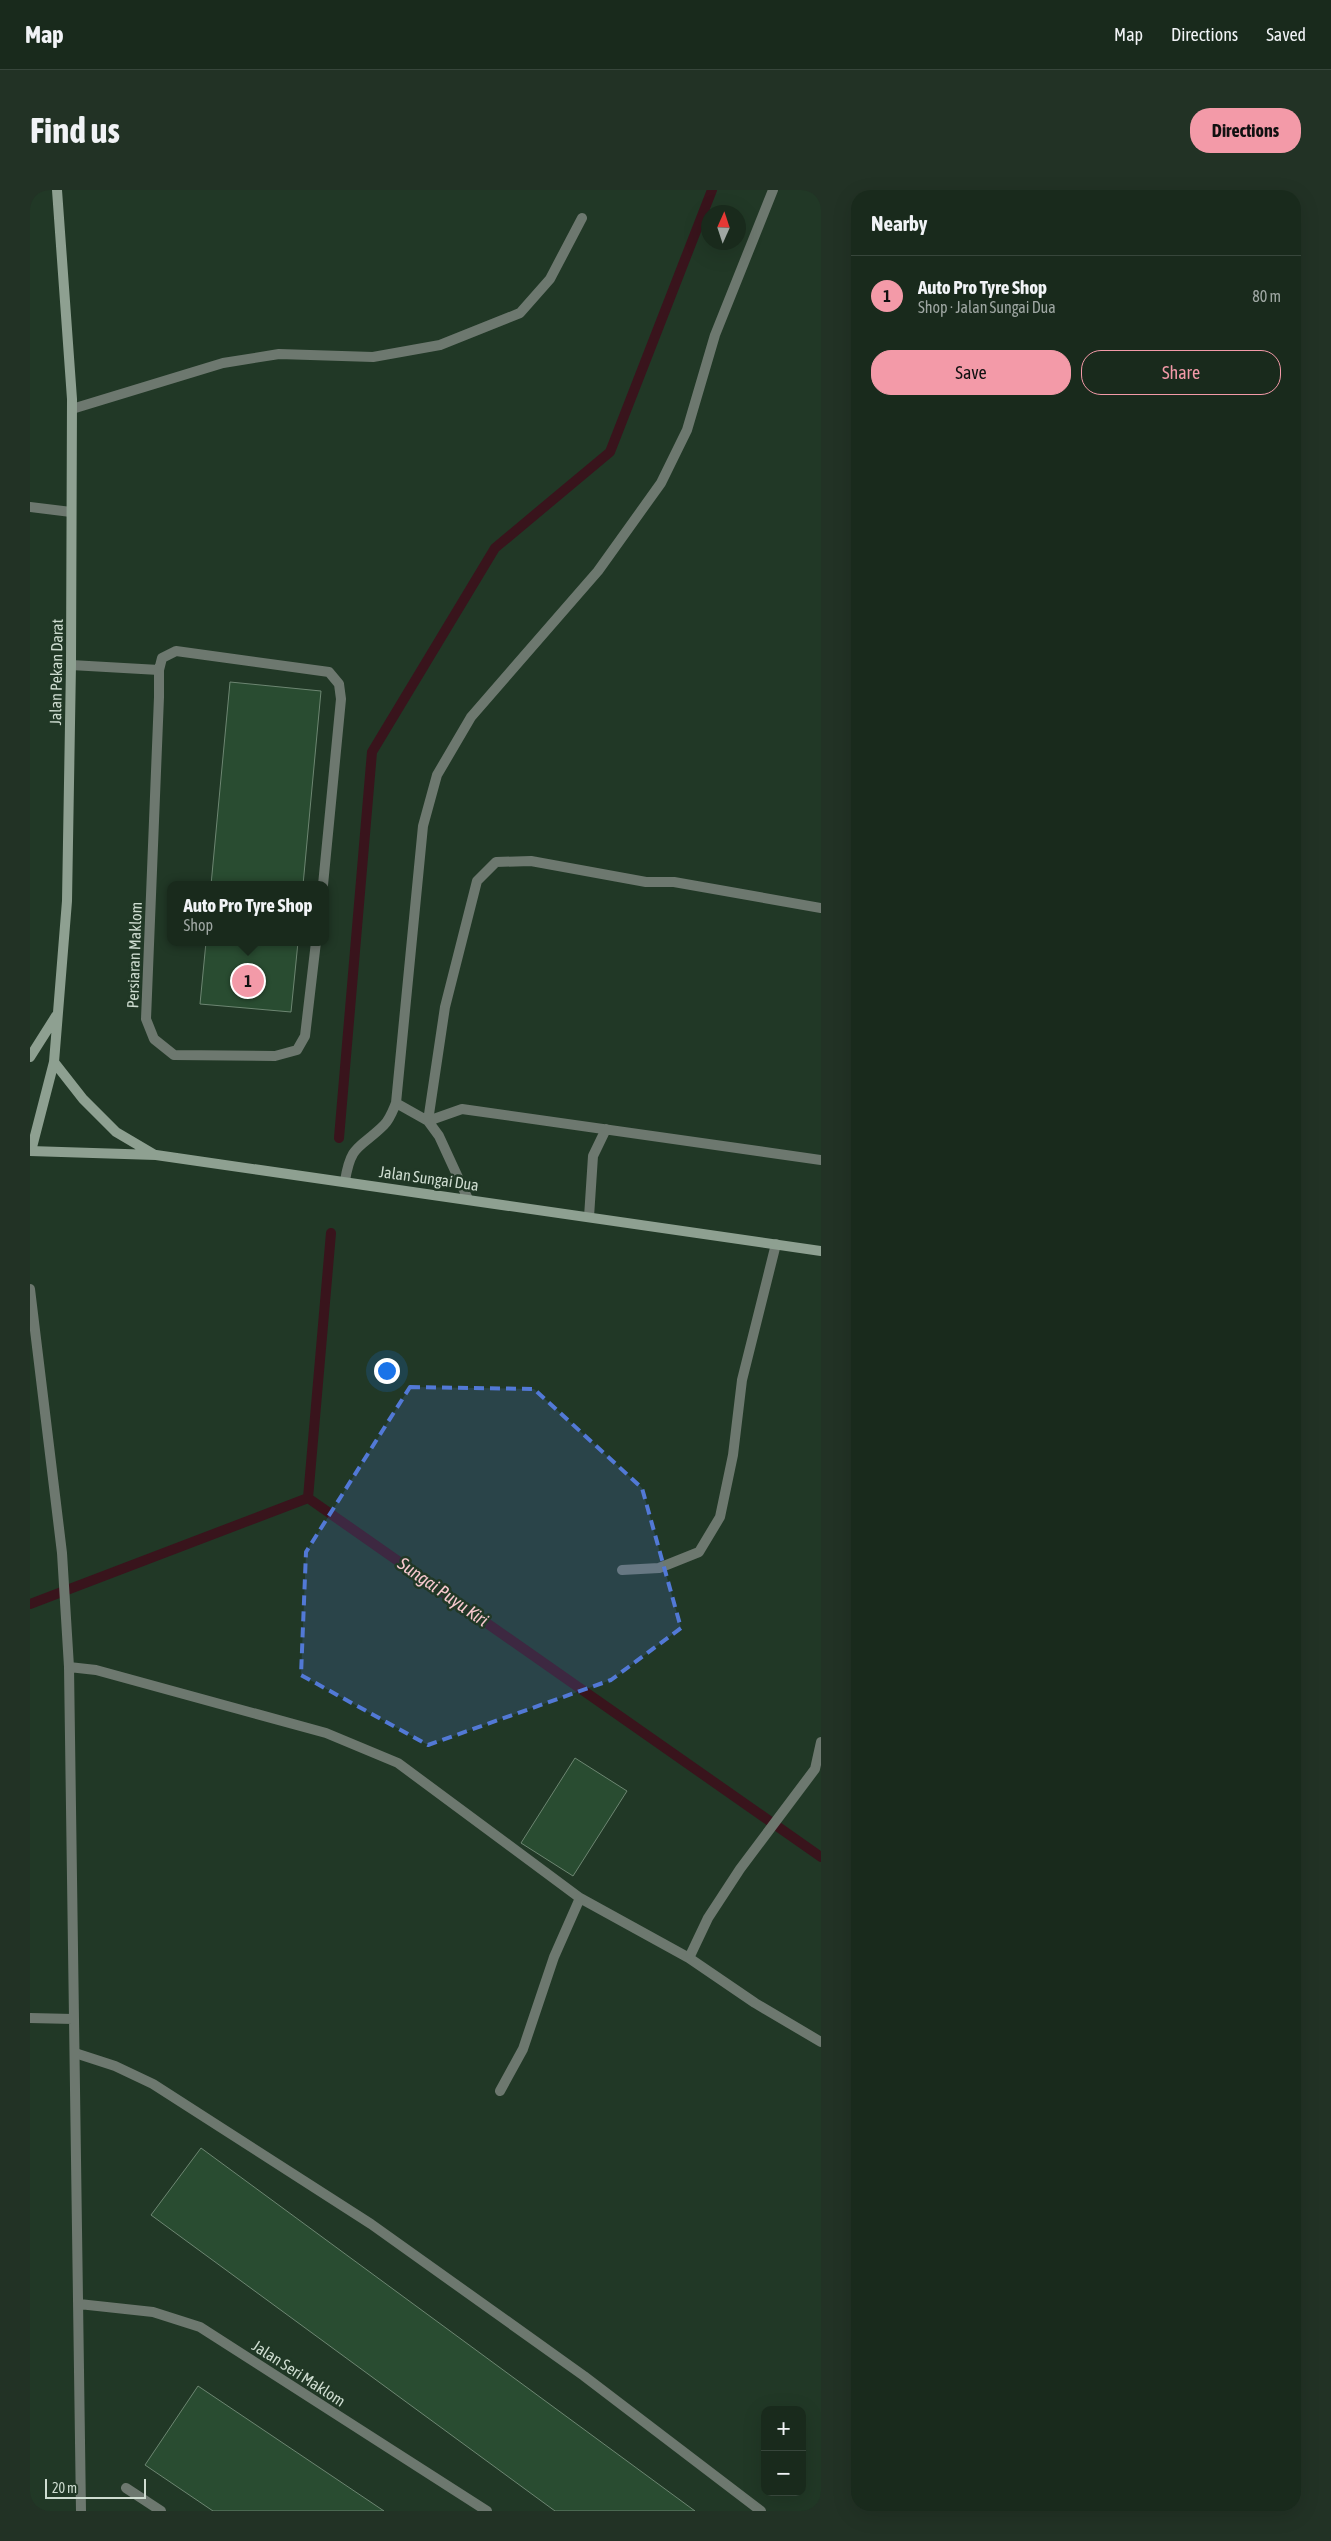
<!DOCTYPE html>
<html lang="en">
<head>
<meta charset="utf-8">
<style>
	:root { --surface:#192a1c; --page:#223225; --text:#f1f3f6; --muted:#9fa7a3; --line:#37463b; --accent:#f39aa8 }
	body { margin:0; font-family:"Asap Condensed",sans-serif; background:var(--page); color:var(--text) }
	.controls { position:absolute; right:15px; bottom:15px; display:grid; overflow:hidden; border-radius:10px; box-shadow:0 5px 20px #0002 }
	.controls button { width:45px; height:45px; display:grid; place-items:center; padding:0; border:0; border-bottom:1px solid var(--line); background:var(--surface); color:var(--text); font:25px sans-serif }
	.compass { position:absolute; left:671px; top:15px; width:45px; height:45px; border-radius:50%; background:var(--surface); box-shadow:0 5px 20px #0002; rotate:3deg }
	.scale { position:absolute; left:15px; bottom:12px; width:101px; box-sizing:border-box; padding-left:5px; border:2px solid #cedcd0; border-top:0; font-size:14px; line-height:18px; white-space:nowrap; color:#cedcd0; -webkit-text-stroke:4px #213826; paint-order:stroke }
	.you { position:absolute; left:356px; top:1180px; width:18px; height:18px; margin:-12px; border:4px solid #fff; border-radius:50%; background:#1a73e8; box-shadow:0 0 0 8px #1a73e833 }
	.badge { display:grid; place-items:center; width:32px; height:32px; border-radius:50%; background:var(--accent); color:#111; font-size:16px; font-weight:700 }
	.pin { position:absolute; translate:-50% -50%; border:2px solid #fff; box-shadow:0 1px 5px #0006 }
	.popup { position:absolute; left:137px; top:691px; width:162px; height:65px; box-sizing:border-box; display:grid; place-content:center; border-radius:10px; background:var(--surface); filter:drop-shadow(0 1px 4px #0005); font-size:16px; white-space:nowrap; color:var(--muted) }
	.popup b { font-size:19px; color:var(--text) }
	.popup::after { content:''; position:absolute; left:50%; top:100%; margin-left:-10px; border:10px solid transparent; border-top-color:var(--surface) }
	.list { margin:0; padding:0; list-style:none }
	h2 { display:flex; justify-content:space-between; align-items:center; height:65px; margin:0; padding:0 20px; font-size:21px }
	h2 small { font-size:16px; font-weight:400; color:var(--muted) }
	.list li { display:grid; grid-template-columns:32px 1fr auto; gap:15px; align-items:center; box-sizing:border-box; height:80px; padding:0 20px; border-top:1px solid var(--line) }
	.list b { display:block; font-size:19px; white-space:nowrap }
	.list p { margin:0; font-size:16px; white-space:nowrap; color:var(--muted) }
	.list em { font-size:16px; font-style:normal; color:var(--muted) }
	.actions { display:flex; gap:10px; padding:15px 20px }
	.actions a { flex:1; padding:11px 0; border:1px solid var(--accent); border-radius:20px; text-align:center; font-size:18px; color:var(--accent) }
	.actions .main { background:var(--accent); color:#111 }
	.map { position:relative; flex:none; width:791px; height:2321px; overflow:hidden; border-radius:20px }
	header { display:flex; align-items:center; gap:30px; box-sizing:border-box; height:70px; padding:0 25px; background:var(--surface); border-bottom:1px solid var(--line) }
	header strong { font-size:24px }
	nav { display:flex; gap:28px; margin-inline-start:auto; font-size:18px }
	.intro { display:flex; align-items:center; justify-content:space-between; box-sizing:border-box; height:120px; padding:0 30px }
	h1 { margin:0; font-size:35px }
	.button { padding:12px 22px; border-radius:20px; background:var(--accent); color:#111; font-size:18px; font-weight:700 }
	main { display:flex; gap:30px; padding:0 30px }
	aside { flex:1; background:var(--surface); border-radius:20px; box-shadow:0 5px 20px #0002 }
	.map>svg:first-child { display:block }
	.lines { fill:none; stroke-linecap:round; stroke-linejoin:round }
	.stream { stroke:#39141c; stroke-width:10 }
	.building { fill:#294c31; stroke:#6d8672 }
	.lane { stroke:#6d786f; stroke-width:10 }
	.street { stroke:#6d786f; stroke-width:10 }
	.secondary { stroke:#8ea091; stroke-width:10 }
	.marked { fill:#5279d6; fill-opacity:0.2; stroke:#5279d6; stroke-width:4; stroke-dasharray:10 6; stroke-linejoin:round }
	.labels { text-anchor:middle; stroke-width:5; stroke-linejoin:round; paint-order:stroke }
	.street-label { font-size:16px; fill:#cedcd0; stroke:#213826 }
	.water-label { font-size:18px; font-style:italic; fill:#f8c9cf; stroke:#213826 }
</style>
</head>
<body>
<header>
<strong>Map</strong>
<nav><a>Map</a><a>Directions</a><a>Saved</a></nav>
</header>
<div class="intro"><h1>Find us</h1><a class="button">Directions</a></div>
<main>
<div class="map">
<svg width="791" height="2321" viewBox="0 0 791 2321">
	<rect width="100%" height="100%" fill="#213826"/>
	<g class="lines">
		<path class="stream" d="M309,948L342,562L465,358L580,262L682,0
			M278,1308L301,1043
			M0,1414L278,1308L791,1667"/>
	</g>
	<path class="building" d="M200,492L291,501L273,695H181Z
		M176,752H268L261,822L170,814Z
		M545,1568L597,1601L543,1686L491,1653Z
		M171,1958L665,2321H525L121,2025Z
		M168,2196L354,2321H183L115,2275Z"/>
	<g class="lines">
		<path class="lane" d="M0,317L41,322
			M41,475L129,480
			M286,752L275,846L267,860L245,866L144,865L124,849L116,829L129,507V480L132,468L146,461L299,482L309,494L311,509L293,695
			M592,1380L629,1378L669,1362L690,1327L703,1265L712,1190L746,1054
			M45,1863L85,1876L123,1894L341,2034L554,2186L731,2321
			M96,2298L131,2321"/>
		<path class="street" d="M42,219L193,173L249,164L343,167L410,155L490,123L520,89L552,28
			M791,718L644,692H616L501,671L466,672L447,691L415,817L398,931L432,919L791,970
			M366,913L398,931L409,946L438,1009
			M315,991C321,953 330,959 354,935C360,929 363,920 366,913L393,636L407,585L441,527L568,381L631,293L657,240L685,145L743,0
			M559,1027L563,966L576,939
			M0,1099L32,1363L39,1477L51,2321
			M39,1477L66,1480L296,1543L368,1573L550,1708L659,1768L725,1813L791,1852
			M659,1768L678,1728L710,1679L785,1579L791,1552
			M0,1828L43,1829
			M470,1901L493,1859L524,1767L550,1708
			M49,2114L123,2122L170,2137L457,2321"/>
		<path class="secondary" d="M0,867L26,826
			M24,872L53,909L86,942L125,965
			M0,961L126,965L791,1061
			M1,961L24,872L37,711L41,475L42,209L27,0"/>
	</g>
	<path class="marked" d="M380,1197L504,1199L612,1298L651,1438L581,1490L398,1555L271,1485L276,1362Z"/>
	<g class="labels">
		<g class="street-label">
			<text transform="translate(26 482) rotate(-89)" y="6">Jalan Pekan Darat</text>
			<text transform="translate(104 765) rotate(-88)" y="6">Persiaran Maklom</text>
			<text transform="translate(399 988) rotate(8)" y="6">Jalan Sungai Dua</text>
			<text transform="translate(269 2183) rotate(33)" y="6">Jalan Seri Maklom</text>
		</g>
		<g class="water-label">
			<text transform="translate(413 1402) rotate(35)" y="6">Sungai Puyu Kiri</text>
		</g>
	</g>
</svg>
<div class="controls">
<button>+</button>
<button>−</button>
</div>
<svg class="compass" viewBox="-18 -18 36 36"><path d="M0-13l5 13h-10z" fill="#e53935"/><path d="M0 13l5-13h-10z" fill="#9fa7a3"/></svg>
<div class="scale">20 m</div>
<div class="you"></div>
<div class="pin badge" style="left:218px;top:791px">1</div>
<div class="popup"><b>Auto Pro Tyre Shop</b>Shop</div>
</div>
<aside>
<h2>Nearby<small></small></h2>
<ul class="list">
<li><span class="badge">1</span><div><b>Auto Pro Tyre Shop</b><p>Shop · Jalan Sungai Dua</p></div><em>80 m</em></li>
</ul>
<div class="actions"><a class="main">Save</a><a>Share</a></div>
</aside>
</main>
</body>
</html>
